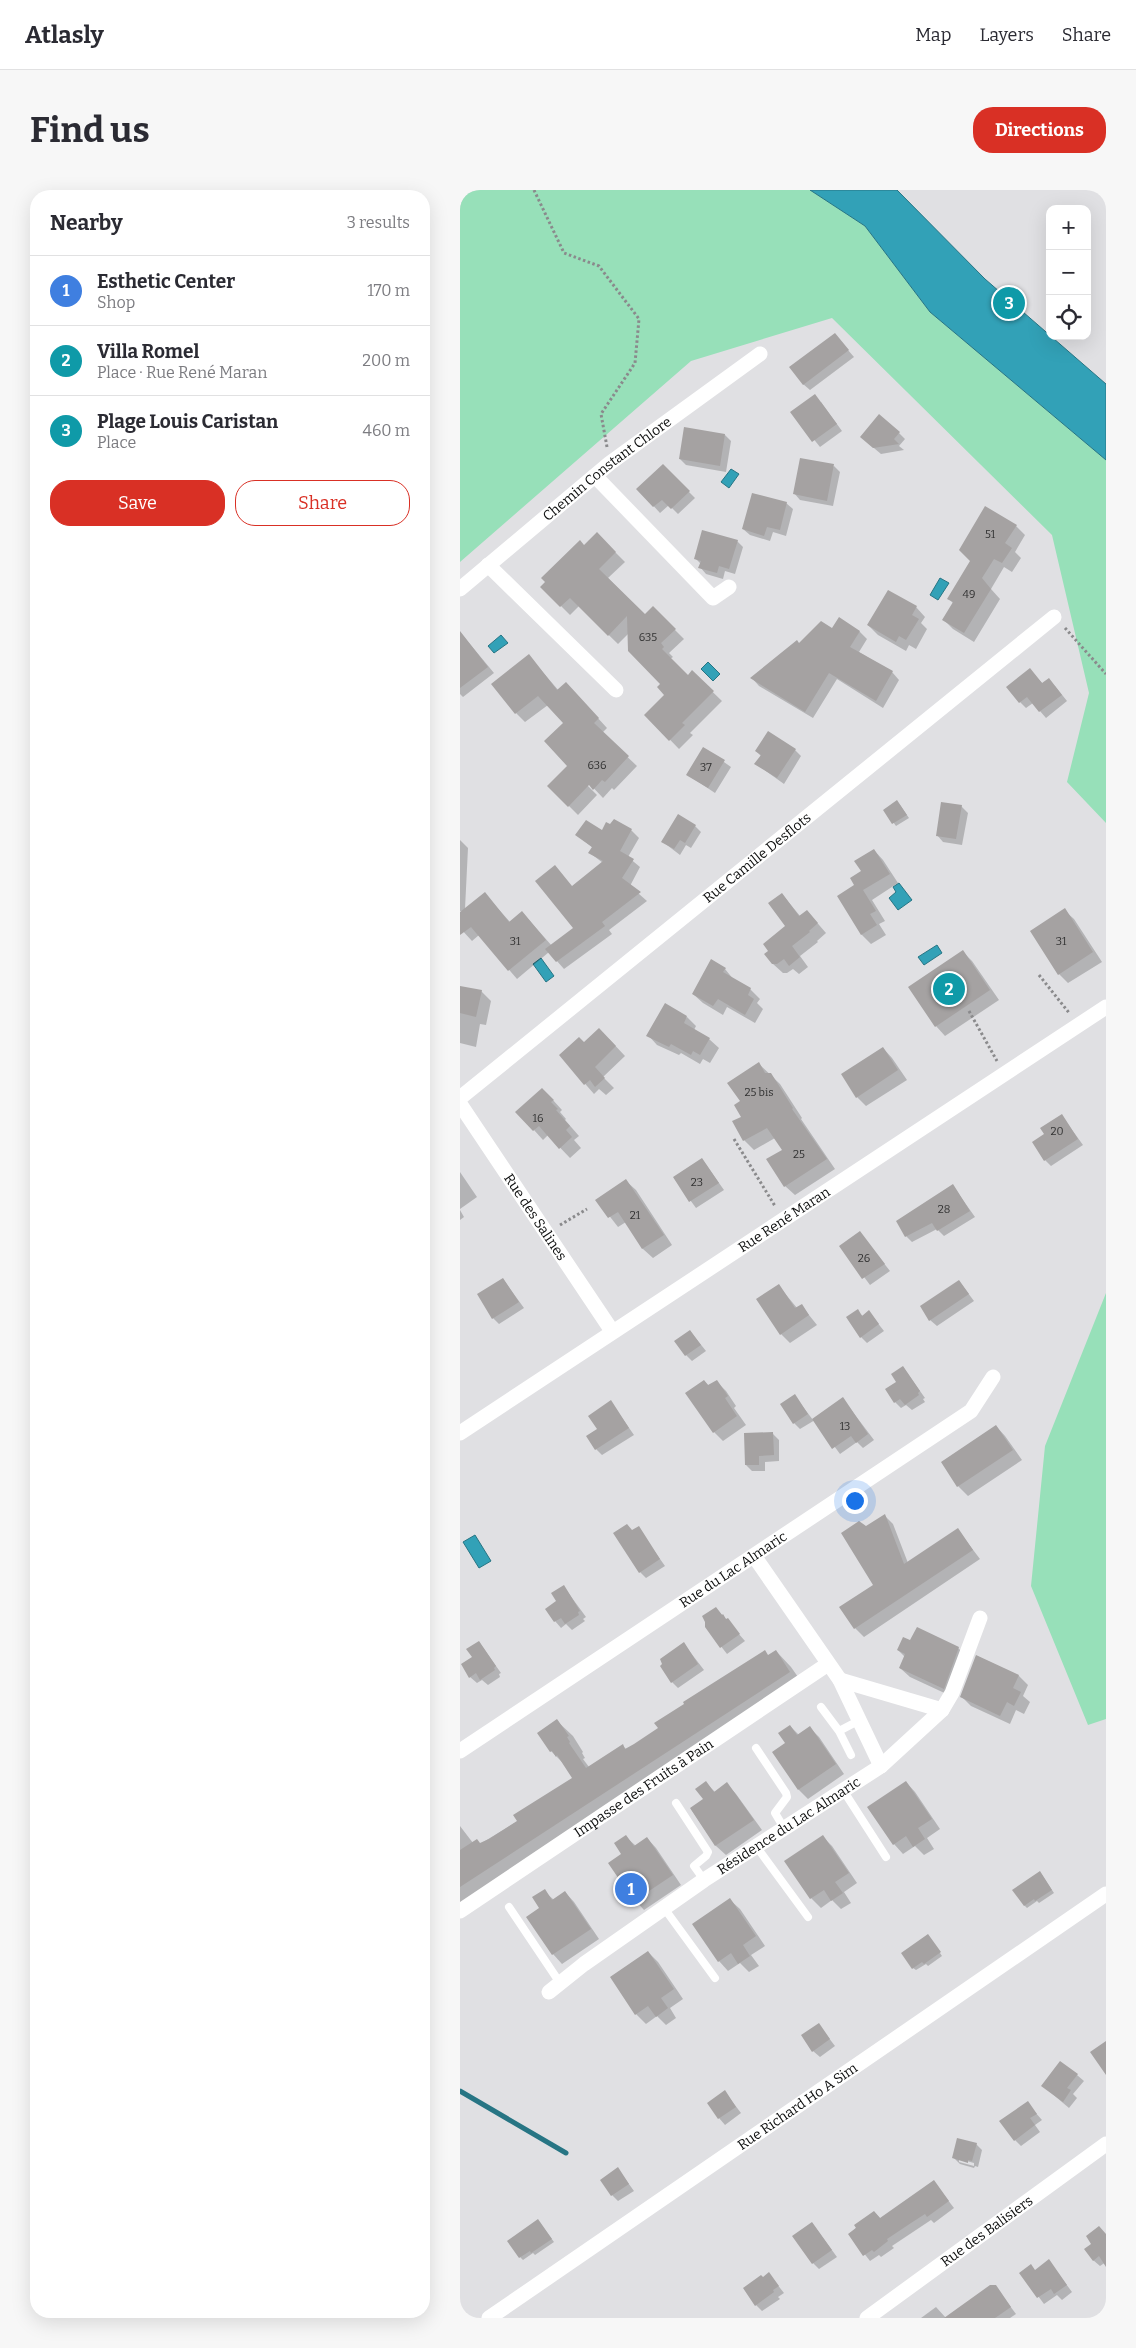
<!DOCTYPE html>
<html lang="en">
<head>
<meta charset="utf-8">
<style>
	:root { --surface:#fff; --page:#f7f7f7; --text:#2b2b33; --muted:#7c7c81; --line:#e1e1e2; --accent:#d93025 }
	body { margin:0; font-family:Bitter,serif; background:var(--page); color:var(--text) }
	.controls { position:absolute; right:15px; top:15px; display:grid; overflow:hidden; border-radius:10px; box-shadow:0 5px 20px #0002 }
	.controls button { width:45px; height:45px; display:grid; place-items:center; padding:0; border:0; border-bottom:1px solid var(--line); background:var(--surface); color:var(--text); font:25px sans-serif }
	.you { position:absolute; left:394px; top:1310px; width:18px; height:18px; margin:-12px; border:4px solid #fff; border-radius:50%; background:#1a73e8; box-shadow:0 0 0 8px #1a73e833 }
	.badge { display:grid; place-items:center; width:32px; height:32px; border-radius:50%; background:var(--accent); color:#fff; font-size:16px; font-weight:700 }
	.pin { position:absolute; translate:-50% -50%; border:2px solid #fff; box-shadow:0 1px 5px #0006 }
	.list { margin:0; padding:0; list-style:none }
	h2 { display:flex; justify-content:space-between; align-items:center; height:65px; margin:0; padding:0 20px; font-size:21px }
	h2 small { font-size:16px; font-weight:400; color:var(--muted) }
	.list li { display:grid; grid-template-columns:32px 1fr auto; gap:15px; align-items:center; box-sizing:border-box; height:70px; padding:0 20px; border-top:1px solid var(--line) }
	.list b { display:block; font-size:19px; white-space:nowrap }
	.list p { margin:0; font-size:16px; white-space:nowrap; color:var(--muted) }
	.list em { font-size:16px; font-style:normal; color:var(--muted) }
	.actions { display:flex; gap:10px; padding:15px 20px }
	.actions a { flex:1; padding:11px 0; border:1px solid var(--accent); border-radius:20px; text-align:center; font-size:18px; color:var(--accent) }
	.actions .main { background:var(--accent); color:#fff }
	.icon { flex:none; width:28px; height:28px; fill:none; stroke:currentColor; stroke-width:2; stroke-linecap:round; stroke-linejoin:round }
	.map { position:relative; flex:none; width:646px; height:2128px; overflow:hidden; border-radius:20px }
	header { display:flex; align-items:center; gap:30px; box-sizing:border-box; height:70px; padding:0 25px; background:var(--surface); border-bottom:1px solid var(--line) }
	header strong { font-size:24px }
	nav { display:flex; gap:28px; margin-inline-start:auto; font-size:18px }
	.intro { display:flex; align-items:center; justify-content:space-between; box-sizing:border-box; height:120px; padding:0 30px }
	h1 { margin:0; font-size:35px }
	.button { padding:12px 22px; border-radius:20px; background:var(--accent); color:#fff; font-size:18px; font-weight:700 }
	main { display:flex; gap:30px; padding:0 30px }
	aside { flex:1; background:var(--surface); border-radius:20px; box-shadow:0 5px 20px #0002 }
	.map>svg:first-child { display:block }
	.green { fill:#97e0b9 }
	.water { fill:#32a1b7; stroke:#277584 }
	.shadow { fill:#0003; fill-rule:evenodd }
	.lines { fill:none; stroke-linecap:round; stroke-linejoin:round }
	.stream { stroke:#277584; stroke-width:5 }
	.building { fill:#a5a2a2 }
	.path { stroke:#8a8a8c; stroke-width:3; stroke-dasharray:2.5 2.5; stroke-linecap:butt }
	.service { stroke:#fff; stroke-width:8 }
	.minor { stroke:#fff; stroke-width:15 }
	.labels { text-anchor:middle; stroke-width:4; stroke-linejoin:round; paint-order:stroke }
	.number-label { font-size:11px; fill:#323232 }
	.street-label { font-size:14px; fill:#0c0d0d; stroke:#edeef0 }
</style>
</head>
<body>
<header>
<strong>Atlasly</strong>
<nav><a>Map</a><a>Layers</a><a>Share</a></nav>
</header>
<div class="intro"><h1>Find us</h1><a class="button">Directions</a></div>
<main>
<aside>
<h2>Nearby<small>3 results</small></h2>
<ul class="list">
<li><span class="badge" style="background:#3f7fe0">1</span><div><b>Esthetic Center</b><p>Shop</p></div><em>170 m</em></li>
<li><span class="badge" style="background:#0f9aa8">2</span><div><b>Villa Romel</b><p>Place · Rue René Maran</p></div><em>200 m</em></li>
<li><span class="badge" style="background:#0f9aa8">3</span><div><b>Plage Louis Caristan</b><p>Place</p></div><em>460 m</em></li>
</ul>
<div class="actions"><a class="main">Save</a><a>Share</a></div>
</aside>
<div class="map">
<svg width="646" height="2128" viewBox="0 0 646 2128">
	<rect width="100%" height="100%" fill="#e0e0e3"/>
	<path class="green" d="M0,0H350L405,36L470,122L646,270V633L607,592L629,503L592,345L372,128L231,171L0,372Z
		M646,1103V1529L628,1535L571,1396L585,1256Z"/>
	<path class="water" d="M350,0H437L525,89L646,194V270L470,122L405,36Z
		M271,279L279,284L269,298L261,292Z
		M480,388L489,393L478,410L470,405Z
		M41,445L48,453L34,463L28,456Z
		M248,472L260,484L253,491L241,479Z
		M439,693L452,710L438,720L429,708L436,702L433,697Z
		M477,755L482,763L464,775L458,767Z
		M81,768L94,786L86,792L73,774Z
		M15,1345L31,1371L19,1378L3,1352Z"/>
	<path class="shadow" d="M375,145L394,167L350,200L343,194Z
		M361,212L382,241L360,257L332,222Z
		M439,243L445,249L439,256L444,260L421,264L408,253Z
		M265,245L271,251L266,282L226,275L220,269Z
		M203,276L235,308L218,324L209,315L200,323L178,299Z
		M374,276L380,282L373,316L340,310L334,303Z
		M326,313L333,319L326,346L313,342L310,351L290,345L283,339Z
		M556,336L565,345L555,362L561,368L552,382L544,377L531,399L540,409L514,452L493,439L484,430L494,414L488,408Z
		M137,344L165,372L148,388L185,426L193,418L224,449L209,463L213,467L210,469L228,486L232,482L262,511L230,543L233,545L219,559L186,525L206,505L202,494L169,443L158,454L119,416L110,425L82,397Z
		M277,351L283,357L275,384L265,381L263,389L246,384L240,377L241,374L235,368Z
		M456,417L465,427L461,433L467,439L456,459L449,455L446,461L418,445L408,435Z
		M380,429L400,442L407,449L399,462L432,482L439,490L423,518L377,489L353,528L299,496L292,488L340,454L373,440Z
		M0,442L34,483L3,507L0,504Z
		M69,466L99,501L115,503L147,538L142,543L177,576L154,600L152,598L143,608L126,590L124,592L137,605L118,625L89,596L108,576L105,533L88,515L65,532L56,523Z
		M570,480L583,494L595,496L607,511L586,528L573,513L566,518L560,512Z
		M244,558L271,577L255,603L228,585Z
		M335,560L341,566L324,594L296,574L301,566L296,561Z
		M440,615L449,628L436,636L425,621Z
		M501,616L508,623L502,655L483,652L477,645Z
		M154,630L171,640L179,648L168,667L180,677L170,696L187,711L149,740L152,744L104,779L89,762L57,789L19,745L12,751L0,738V723L3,721H0V650L8,658L5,719L25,704L50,732L62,722L92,756L115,739L112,697L143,673L130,663L133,658L117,645L142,642L150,636Z
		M235,636L241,642L231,658L226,655L220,665L203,652Z
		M414,660L423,670L438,693L412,710L425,731L419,734L426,745L411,754L402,745L379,707L396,696Z
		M322,704L340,726L347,721L366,743L357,751L358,752L340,766L348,777L339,784L333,779L327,783H323L313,774L327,737Z
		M604,720L614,729L642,772L608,793L599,784Z
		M503,762L512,771L539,810L485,846L476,836Z
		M265,779L274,790L290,799L300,809L297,813L303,819L295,833L267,817L263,825L243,813L233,804Z
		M0,797L21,801L31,811L26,835L20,834L16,857L0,853Z
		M227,827L236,836L234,840L249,849L259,858L250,873L243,869L240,874L221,863L219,865L197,855L188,845Z
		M149,849L165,866L143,887L154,898L146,905L139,899L134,904L100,865L124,854Z
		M423,858L432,868L447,890L406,916L397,907Z
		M299,874L320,894L342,928L341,929L375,979L335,1005L325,996L324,960L315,948L294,960L284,950L283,927Z
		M92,909L102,920L100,922L106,929L105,930L119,946L114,950L121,958L110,968L88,945L83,950L74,940Z
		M602,926L623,955L591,976L585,970L586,944Z
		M242,969L264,1000L236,1018L214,988Z
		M0,982L17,1007L0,1019Z
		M166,991L176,1000L212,1055L193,1068L183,1059L166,1032L158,1037L137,1010Z
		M493,996L515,1027L484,1046L477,1039L452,1052L446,1046Z
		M0,1020L4,1027L0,1030Z
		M400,1043L430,1081L410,1095L381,1056Z
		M43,1089L64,1118L39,1134L33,1128Z
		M499,1091L514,1111L477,1136L470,1130Z
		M318,1095L337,1118L341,1115L357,1135L330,1153L321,1144Z
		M397,1121L403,1126L409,1122L424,1141L407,1153L401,1147Z
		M230,1141L246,1161L232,1171L226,1165Z
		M443,1177L465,1208L463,1209L465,1212L452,1220L446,1215L441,1218L435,1212L438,1192Z
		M244,1191L249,1196L256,1191L266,1201L276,1216L274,1218L286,1235L263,1251L254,1242Z
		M334,1205L353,1230L383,1209L414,1250L403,1258L397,1252L380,1264L355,1230L340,1239L334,1233Z
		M151,1212L174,1245L142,1265L136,1259L138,1240Z
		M536,1236L545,1246L562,1270L508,1306L498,1296L482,1272Z
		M313,1244L319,1250V1271L305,1272V1281H292L286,1275Z
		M425,1326L433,1334L448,1373L498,1340L520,1369L404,1447L395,1438L414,1395L406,1338Z
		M178,1338L205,1376L186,1388L180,1382L173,1341Z
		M104,1397L126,1427L123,1429L125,1431L112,1440L106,1434L101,1438L95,1431L98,1412Z
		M256,1418L285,1451L267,1464L246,1437Z
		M19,1452L41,1483L39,1484L40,1487L28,1495L22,1490L17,1493L10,1487L13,1467Z
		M451,1452L498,1458L508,1467L493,1507L450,1487L440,1478L445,1467L438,1460Z
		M224,1454L244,1480L218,1498L212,1492Z
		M316,1461L331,1477L345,1497L0,1717V1636L13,1653L20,1654L58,1631L114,1588L105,1575L91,1561L97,1531L113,1546L123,1562L122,1563L125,1568L123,1569L129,1577L163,1556L167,1560Z
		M517,1466L559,1486L568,1495L563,1506L570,1512L564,1524L556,1520L550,1534L511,1516L502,1507Z
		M330,1536L339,1545L350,1538L359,1547L384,1584L348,1609L339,1600L327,1554Z
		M446,1592L455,1602L480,1639L467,1648L474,1659L464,1665L455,1656L443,1664L434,1654L409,1617Z
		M246,1593L255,1602L267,1594L276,1604L302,1640L266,1665L256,1656L231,1619L244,1610Z
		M166,1647L176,1656L187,1648L196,1658L221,1695L184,1720L175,1710L163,1665Z
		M363,1647L372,1656L397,1693L384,1702L391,1713L381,1719L372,1710L361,1718L351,1708L326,1672Z
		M582,1685L594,1703L579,1713L577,1711L567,1718L564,1715Z
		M84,1701L94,1710L105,1702L114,1712L139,1749L102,1774L93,1764L81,1718Z
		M270,1710L280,1719L305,1756L291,1765L299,1776L289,1782L280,1773L268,1781L259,1771L234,1734Z
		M470,1748L482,1766L468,1776L466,1774L456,1780L453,1778Z
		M188,1762L198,1772L223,1809L210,1818L216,1828L206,1835L197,1826L186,1834L176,1824L151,1787Z
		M359,1835L375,1856L360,1867L353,1861Z
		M617,1885L624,1891L613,1904L617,1908L609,1918L583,1896Z
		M265,1902L281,1923L265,1935L259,1928Z
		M567,1913L582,1930L575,1935L580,1942L561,1956L555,1950Z
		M516,1954L522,1960L518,1977L515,1976L514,1978L500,1974L494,1968ZM499,1969L514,1973V1976L499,1972Z
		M158,1979L174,2001L158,2011L152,2005Z
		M474,1992L494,2018L474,2033L471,2030L432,2056L434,2058L421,2067L419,2065L410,2071L389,2044L414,2022L421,2029Z
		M80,2033L94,2052L75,2065L73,2063L63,2070L60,2067Z
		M352,2033L377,2067L359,2079L353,2073Z
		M646,2045V2072L640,2076L633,2070Z
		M589,2071L612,2102L602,2110L597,2105L584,2114L561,2083L575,2081Z
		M309,2084L324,2103L318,2107L320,2109L302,2121L296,2115L303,2088Z
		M535,2096L556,2124L550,2128H514Z
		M476,2117L486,2128H461Z"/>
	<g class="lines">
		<path class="stream" d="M0,1901L106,1963"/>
	</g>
	<path class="building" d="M375,143L389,160L343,195L329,177Z
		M355,204L377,234L352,252L330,222Z
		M419,224L440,242L434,249L439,254L413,258L400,247Z
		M224,237L265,244L260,276L219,269Z
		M340,268L374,274L367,311L333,304Z
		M203,274L230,301L211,319L202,310L193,317L176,299Z
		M292,303L327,312L320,340L307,337L304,346L282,339Z
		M525,316L557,335L545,353L552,358L542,373L534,369L522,388L531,399L504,443L482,430L493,412L487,409L510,371L499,360Z
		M242,340L278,350L269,379L259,376L257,383L238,378L241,371L234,369Z
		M137,342L156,362L139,379L185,424L193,416L216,439L201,453L204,457L202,459L228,485L232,480L254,501L222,533L225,535L209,551L184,525L204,505L197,497L200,494L168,461L167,426L148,446L110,408L100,417L80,397L85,392L81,388L120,350L124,355Z
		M428,400L457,416L452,425L459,429L446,450L439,446L436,452L407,435Z
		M379,427L400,441L390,457L433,481L416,511L369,483L345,522L290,488L337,450L339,453L361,431L372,438Z
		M0,441L28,477L0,498Z
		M69,464L97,500L106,492L139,528L134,533L169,566L145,592L142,590L133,600L129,595L108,617L87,596L107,576L84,551L103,533L78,506L55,524L31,494Z
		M570,478L582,493L589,488L602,505L579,522L567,507L559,513L546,497Z
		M308,541L336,559L317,588L294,574L301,565L295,561Z
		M243,557L265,570L248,598L226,585Z
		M437,610L447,625L432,634L423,620Z
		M481,612L502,615L496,649L476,646Z
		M218,624L236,635L225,653L220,650L214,659L201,652Z
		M154,629L172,639L160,661L174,669L162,688L181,702L142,732L145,736L96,772L85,759L113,738L75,691L95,675L112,696L143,671L128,663L132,657L115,645L126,630L142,640L146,632L150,634Z
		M414,659L430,684L403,700L416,721L410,724L417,735L401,745L377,706L394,695L390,688L401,681L394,671Z
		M25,702L49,732L62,721L86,750L48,781L11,737L0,745V722Z
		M322,703L339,726L347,720L358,733L349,741L350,742L332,756L340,767L329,776L324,769L317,774H312L304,764L308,761L303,754L325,736L308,713Z
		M605,718L633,762L598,785L570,741Z
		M503,760L530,800L475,837L448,797Z
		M251,769L266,778L263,782L291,798L288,805L294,809L285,825L258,809L253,816L232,804Z
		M0,796L22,800L16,827L0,823Z
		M205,813L227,826L224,833L250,848L240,865L233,861L231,865L211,854L209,857L186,846Z
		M139,838L156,856L135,877L145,888L135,897L130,890L124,895L99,865L119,847L124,852Z
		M423,857L438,880L396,908L381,884Z
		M299,872L305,883H311L333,918L332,919L367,969L324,997L306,969L322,960L307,938L283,951L272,931L281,927L274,915L280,911L267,893Z
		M82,898L94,910L91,912L98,919L96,920L110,936L106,940L112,947L99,959L79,936L73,941L55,922Z
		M602,924L618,949L584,971L572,952L584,944L580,938Z
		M242,968L259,993L229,1012L213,987Z
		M166,989L204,1045L182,1059L158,1022L148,1028L135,1010Z
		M493,994L510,1021L477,1041L472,1033L445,1047L436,1031Z
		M400,1041L425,1074L402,1089L379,1056Z
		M43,1088L59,1112L32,1129L17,1104Z
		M499,1090L509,1104L469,1131L460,1116Z
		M319,1094L335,1118L342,1114L349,1125L320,1145L296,1109Z
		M398,1119L402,1126L409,1120L419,1134L400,1148L386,1127Z
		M230,1140L241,1155L225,1166L214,1151Z
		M443,1176L460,1201L458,1203L459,1205L445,1215L440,1209L434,1213L425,1199L436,1192L431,1184Z
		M244,1190L248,1195L257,1190L268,1206L265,1208L277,1226L253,1243L225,1203Z
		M335,1204L348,1224L333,1234L320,1214Z
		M383,1207L408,1244L396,1253L391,1246L372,1259L352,1229Z
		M151,1210L169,1238L135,1260L126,1246L137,1239L128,1226Z
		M536,1235L553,1260L497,1297L481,1272Z
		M313,1242L314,1265L299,1266V1275H285L284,1243Z
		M425,1324L444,1374L498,1338L513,1360L394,1439L379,1417L413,1395L381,1343L399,1331L406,1336Z
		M167,1334L172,1340L179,1336L200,1369L179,1383L153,1343Z
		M104,1395L120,1421L118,1422L119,1425L105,1434L101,1428L94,1432L85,1419L96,1411L91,1403Z
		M256,1417L262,1425L263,1424L266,1429L268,1428L280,1444L260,1458L245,1437V1432L242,1426Z
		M457,1437L499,1457L484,1499L439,1478L445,1464L437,1460L443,1447L450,1450Z
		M19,1451L36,1476L34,1478L35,1480L20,1490L16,1483L9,1488L1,1474L12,1467L6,1459Z
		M224,1452L238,1474L211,1493L200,1476L202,1474L200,1469Z
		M305,1460L308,1465L316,1460L330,1482L0,1697V1660L17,1649L20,1653L29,1649L57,1631L53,1625L112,1588L97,1565L96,1567L92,1561L90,1562L77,1543L97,1529L109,1546L107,1547L110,1552L109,1553L126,1578L163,1554L165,1559L174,1554L198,1538L194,1533L224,1514L223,1512Z
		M516,1465L559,1485L553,1498L561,1502L554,1516L547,1512L540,1526L500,1507Z
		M330,1535L337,1545L350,1536L376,1574L338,1600L312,1562L325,1553L318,1543Z
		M246,1591L254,1602L267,1592L294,1630L255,1656L230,1618L243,1609L235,1599Z
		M446,1591L472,1629L458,1638L465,1649L453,1657L446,1646L433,1655L407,1617Z
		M166,1645L174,1656L187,1647L213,1685L174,1711L148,1673L161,1664L154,1653Z
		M363,1645L389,1683L375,1692L383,1703L371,1711L364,1700L350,1709L324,1671Z
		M580,1681L592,1700L575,1711L574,1709L564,1716L552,1700Z
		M85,1699L92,1710L105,1701L131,1739L92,1765L66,1727L79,1718L72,1707Z
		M270,1708L296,1746L283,1755L290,1766L278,1774L271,1763L258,1772L232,1734Z
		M468,1744L481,1762L464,1774L462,1772L452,1779L441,1763Z
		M188,1761L214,1799L201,1808L208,1818L196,1827L188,1816L175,1825L150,1787Z
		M359,1833L370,1849L352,1862L341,1845Z
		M646,1851V1885L630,1862Z
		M600,1871L618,1884L607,1898L611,1900L603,1912L581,1896Z
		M265,1900L276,1917L258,1929L247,1913Z
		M568,1911L577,1924L570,1928L575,1935L554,1951L539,1931Z
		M497,1948L517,1953L512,1971L508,1970V1973L492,1968Z
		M158,1977L169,1994L151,2006L140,1990Z
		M474,1990L489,2011L467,2027L465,2024L451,2033L427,2049L428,2051L414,2062L412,2060L403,2066L388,2044L396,2038L394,2035L414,2021L420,2028Z
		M78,2029L92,2049L71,2063L70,2061L59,2068L47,2051Z
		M352,2032L372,2060L352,2074L332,2046Z
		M639,2036L646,2044V2077L639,2066L633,2071L624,2059L631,2054L626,2046Z
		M589,2069L607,2095L594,2104L591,2099L577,2108L559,2083L571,2074L575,2080Z
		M309,2082L319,2096L313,2100L314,2102L295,2116L283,2098L301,2085L303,2087Z
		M530,2095H536L551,2117L535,2128H484Z"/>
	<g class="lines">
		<path class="path" d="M74,0L104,63L139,76L179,129L175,173L141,224L147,257
			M605,438L646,484
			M579,785L610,824
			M509,821L537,871
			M274,949L315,1016
			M100,1035L127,1019"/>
		<path class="service" d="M361,1517L379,1541L400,1530
			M379,1541L391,1565
			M296,1558L326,1603L327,1607L315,1623L324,1638
			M383,1600L426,1667
			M216,1613L248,1662L246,1666L234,1676L244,1690
			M296,1656L348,1727
			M49,1717L100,1793
			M204,1718L255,1788"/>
		<g class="minor">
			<path d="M135,286L253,408L269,397"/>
			<path d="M28,375L156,500"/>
			<path id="s1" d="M0,399L150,273L300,164"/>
			<path id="s2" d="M0,908L594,427"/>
			<path id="s3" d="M0,914L152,1141"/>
			<path id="s4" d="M0,1243L646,817"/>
			<path d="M294,1366L380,1490L421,1576"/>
			<path d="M380,1490L482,1520"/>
			<path id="s5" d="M0,1561L511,1221L533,1187"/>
			<path id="s6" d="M0,1721L368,1474"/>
			<path id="s7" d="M89,1802L124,1774L244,1690L421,1576L482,1520L492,1503L520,1428"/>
			<path id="s8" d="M29,2128L646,1704"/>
			<path id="s9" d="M407,2128L646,1954"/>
		</g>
	</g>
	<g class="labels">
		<g class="number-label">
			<text x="530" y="348">51</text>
			<text x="509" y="408">49</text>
			<text x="188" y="451">635</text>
			<text x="137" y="579">636</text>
			<text x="246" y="581">37</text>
			<text x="55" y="755">31</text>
			<text x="601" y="755">31</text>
			<text x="299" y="906">25 bis</text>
			<text x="78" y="932">16</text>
			<text x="597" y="945">20</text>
			<text x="339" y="968">25</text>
			<text x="237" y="996">23</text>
			<text x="484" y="1023">28</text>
			<text x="175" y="1029">21</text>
			<text x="404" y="1072">26</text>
			<text x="385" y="1240">13</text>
		</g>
		<g class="street-label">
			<text dy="5" stroke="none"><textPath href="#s1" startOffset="190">Chemin Constant Chlore</textPath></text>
			<text dy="5" stroke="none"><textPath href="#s2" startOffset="382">Rue Camille Desflots</textPath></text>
			<text dy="5" stroke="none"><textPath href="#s3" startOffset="136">Rue des Salines</textPath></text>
			<text dy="5" stroke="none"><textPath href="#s4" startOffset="388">Rue René Maran</textPath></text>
			<text dy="5" stroke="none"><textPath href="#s5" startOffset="328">Rue du Lac Almaric</textPath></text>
			<text dy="5" stroke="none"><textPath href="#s6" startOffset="221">Impasse des Fruits à Pain</textPath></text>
			<text dy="5" stroke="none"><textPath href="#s7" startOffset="292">Résidence du Lac Almaric</textPath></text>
			<text dy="5" stroke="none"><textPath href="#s8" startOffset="374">Rue Richard Ho A Sim</textPath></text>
			<text dy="5" stroke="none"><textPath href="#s9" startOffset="148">Rue des Balisiers</textPath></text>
		</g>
	</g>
</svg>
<div class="controls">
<button>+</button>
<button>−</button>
<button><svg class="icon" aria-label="locate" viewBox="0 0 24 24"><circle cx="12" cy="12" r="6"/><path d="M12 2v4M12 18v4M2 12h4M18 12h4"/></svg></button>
</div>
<div class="you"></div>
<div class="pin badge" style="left:171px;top:1699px;background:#3f7fe0">1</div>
<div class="pin badge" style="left:489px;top:799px;background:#0f9aa8">2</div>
<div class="pin badge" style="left:549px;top:113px;background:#0f9aa8">3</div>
</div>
</main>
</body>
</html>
